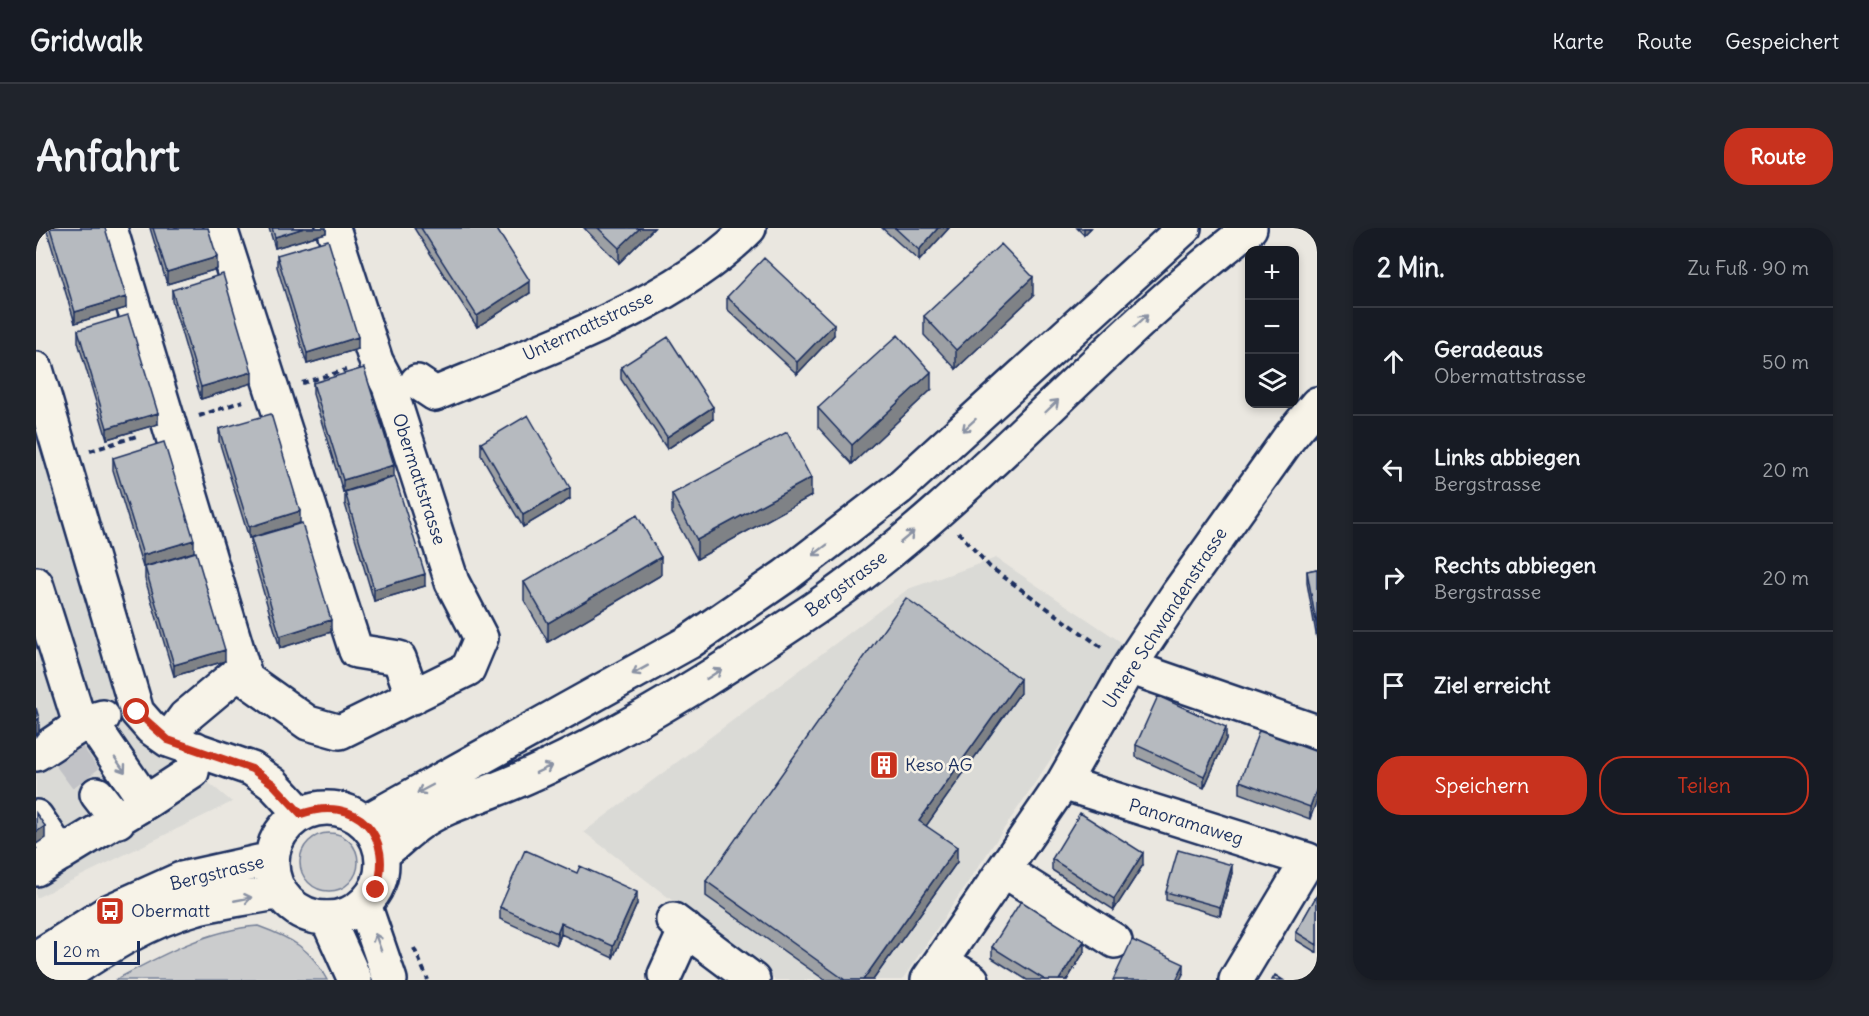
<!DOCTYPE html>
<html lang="de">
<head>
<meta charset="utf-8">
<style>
	:root { --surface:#171b24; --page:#20242c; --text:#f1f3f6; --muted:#9ea1a6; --line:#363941; --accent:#c8321e }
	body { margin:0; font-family:Delius,sans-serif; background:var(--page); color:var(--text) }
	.controls { position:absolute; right:18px; top:18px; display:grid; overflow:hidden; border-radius:12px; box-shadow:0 3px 9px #0003 }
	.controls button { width:54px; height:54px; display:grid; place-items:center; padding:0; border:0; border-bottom:2px solid var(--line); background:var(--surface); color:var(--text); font:30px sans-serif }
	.scale { position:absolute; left:18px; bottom:15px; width:86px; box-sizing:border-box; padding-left:6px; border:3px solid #1b2f5e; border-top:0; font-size:16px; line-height:21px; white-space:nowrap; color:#1b2f5e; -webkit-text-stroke:4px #f7f3e8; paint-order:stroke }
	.stop { position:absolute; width:18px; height:18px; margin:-14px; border:4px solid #c8321e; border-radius:50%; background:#fff }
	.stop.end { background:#c8321e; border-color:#fff; box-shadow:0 2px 6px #0008 }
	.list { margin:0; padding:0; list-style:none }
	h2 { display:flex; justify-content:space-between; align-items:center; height:78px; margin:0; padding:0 24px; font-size:26px }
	h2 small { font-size:20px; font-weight:400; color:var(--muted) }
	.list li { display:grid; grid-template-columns:39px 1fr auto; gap:18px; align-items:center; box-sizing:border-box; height:108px; padding:0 24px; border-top:2px solid var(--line) }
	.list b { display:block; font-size:22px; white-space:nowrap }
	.list p { margin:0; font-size:20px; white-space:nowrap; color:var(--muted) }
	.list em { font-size:20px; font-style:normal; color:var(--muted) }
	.actions { display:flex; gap:12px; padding:18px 24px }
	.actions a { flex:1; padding:14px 0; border:2px solid var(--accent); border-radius:24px; text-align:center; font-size:21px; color:var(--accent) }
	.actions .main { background:var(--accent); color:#fff }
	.icon { flex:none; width:33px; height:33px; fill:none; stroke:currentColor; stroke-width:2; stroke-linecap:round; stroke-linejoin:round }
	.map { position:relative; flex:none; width:1281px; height:752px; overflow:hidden; border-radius:24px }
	header { display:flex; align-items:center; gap:36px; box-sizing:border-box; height:84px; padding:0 30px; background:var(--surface); border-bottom:2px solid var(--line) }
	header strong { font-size:28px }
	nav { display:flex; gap:33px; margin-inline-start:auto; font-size:21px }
	.intro { display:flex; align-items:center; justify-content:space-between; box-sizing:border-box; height:144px; padding:0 36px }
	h1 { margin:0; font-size:42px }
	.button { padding:15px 27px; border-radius:24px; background:var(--accent); color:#fff; font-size:21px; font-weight:700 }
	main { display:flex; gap:36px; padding:0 36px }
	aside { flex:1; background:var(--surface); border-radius:24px; box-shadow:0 3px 9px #0003 }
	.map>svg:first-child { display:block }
	.built { fill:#dadad6 }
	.green { fill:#cbcccd; stroke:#737e96; stroke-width:1.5 }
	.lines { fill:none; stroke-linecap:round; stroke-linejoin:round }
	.minor-tunnel { stroke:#c1c2c6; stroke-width:33; stroke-dasharray:33 16; stroke-linecap:butt }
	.minor-casing { stroke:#1b2f5e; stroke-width:38 }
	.major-casing { stroke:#1b2f5e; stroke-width:38 }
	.highway-casing { stroke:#1b2f5e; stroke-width:38 }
	.path { stroke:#1b2f5e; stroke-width:4; stroke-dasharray:6 4.5; stroke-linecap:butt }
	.minor { stroke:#f7f3e8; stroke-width:33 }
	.major { stroke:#f7f3e8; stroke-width:33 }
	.highway { stroke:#f7f3e8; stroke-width:33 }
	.wall { fill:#9da0a4; stroke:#1b2f5e; stroke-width:1.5 }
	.shaded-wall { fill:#7f8286; stroke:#1b2f5e; stroke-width:1.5 }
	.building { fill:#b6babf; stroke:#1b2f5e; stroke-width:1.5 }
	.oneway { stroke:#8991a3 }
	.route { stroke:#c8321e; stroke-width:8 }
	.labels { text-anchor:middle; stroke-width:5; stroke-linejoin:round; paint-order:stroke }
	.street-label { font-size:18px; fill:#1b2f5e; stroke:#f7f3e8 }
	.poi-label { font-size:18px; fill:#1b2f5e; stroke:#f7f3e8; text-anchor:start }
</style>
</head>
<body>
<header>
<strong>Gridwalk</strong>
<nav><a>Karte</a><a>Route</a><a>Gespeichert</a></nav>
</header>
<div class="intro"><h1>Anfahrt</h1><a class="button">Route</a></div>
<main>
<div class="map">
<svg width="1281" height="752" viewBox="0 0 1281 752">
	<rect width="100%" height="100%" fill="#eae7e0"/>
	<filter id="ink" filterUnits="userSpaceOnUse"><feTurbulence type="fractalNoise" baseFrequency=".0167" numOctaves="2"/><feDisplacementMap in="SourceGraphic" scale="12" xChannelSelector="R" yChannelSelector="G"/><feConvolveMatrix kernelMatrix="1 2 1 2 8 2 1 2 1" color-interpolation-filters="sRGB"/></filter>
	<g filter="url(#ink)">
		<path class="built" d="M0,167L114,506L196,574L0,670Z
			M960,330L1091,418L866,752H739L548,604L872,361Z"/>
		<path class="green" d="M264 634a29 29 0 1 1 58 0a29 29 0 1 1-58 0Z
			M222,698C255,710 275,720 291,752H79C124,728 171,702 222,698Z"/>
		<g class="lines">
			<path class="minor-tunnel" d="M30,524L61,566"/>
			<g class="minor-casing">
				<path id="minor" d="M74,0L210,451
					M184,0L320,423L363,430L377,469
					M0,141L101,484L115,500L132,512L216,541L237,556L265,586
					M381,154L399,166C498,124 638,78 713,0
					M0,356L41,486L46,494L61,503L110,574L156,544L160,521
					M1093,439L1281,504
					M132,512L149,489L198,448L210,451L272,495L304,504L432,441L445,410L416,354L353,158L340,133L297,0
					M0,526C24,513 39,496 67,489
					M1027,555L1272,632L1200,752
					M61,566L82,593
					M0,589L25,626
					M0,641L110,574
					M969,643L1079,713
					M637,692L717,752
					M905,733L936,752
					M629,747L650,701
					M892,752L1027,555L1093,439L1143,364L1253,210L1281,176"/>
			</g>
			<g class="major-casing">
				<path id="major" d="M236 635a55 55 0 1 1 110 0a55 55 0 1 1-110 0Z
					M329,594L653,414L749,348L863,260L1148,0
					M346,626C359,616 371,604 384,595C407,579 433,572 458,562C490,550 521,535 552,519C630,479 705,430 778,381C938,271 1061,118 1214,0
					M0,730L74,683L145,651L236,631
					M21,752C64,724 108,694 159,680C186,673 216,670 244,664"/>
			</g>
			<g class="highway-casing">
				<path id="highway" d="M328,676L354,752
					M291,690L319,752"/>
			</g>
			<path class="path" d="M266,155L310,142
				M163,188L207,173
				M54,223L104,207
				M922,304L954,339L1068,421
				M378,720L392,752"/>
			<use href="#minor" class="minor"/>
			<use href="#major" class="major"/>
			<use href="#highway" class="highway"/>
		</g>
		<path class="wall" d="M10,0H69L90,80L39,95Z
			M114,0H172L181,41L131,56Z
			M233,0H290V5L239,20Z
			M378,0H460L494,65L441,99Z
			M548,0H618L583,35Z
			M846,0H913L883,33Z
			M1041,0H1055L1048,7Z
			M241,27L322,121L271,136L241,39Z
			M136,62L216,155L165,171L136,73Z
			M997,68L920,141L888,107V88Z
			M691,69L798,107L761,146L691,81Z
			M42,102L122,196L71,211L42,114Z
			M585,139L677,191L631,221L585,151Z
			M277,155L358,248L307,264L277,166Z
			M895,162L816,236L782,199V180Z
			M183,201L264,295L213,310L183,213Z
			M445,215L534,271L487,299L445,227Z
			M77,230L158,324L107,339L77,242Z
			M309,264L389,358L338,373L309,276Z
			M636,266L775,268L661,331L636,285Z
			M215,310L295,404L244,420L215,322Z
			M109,339L189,433L138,448L109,351Z
			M1281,341V411L1271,355V343Z
			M625,347L512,414L488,372V354Z
			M984,465L890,598L921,634L837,752H789L670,668V653Z
			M1190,511L1168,560L1100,529V517Z
			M1281,524L1274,591L1204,565V553Z
			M1016,631L1107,637L1078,682L1016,642Z
			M1196,645L1184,688L1130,672V664Z
			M1281,667V725L1260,712V704Z
			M601,676L577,730L525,706L521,717L464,691V679Z
			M956,719L1048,724L1031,752H991L956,730Z"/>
		<path class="shaded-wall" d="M268,0H290V5L239,20V9Z
			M604,0H618L583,35V20Z
			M902,0H913L883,33V22Z
			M1048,0H1055L1048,7Z
			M181,29V41L131,56V44Z
			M997,49V68L920,141V122Z
			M494,53V65L441,99V88Z
			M90,69V80L39,95V84Z
			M798,96V107L761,146V134Z
			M322,109V121L271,136V125Z
			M216,144V155L165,171V159Z
			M895,144V162L816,236V217Z
			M677,179V191L631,221V209Z
			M122,185V196L71,211V200Z
			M358,237V248L307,264V252Z
			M775,250V268L661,331V312Z
			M534,260V271L487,299V287Z
			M264,283V295L213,310V299Z
			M158,312V324L107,339V327Z
			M625,329V347L512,414V395Z
			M389,346V358L338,373V361Z
			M295,392V404L244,420V408Z
			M189,422V433L138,448V437Z
			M984,451V465L883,608V593Z
			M3,490V504L0,508V493Z
			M1190,499V511L1168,560V548Z
			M1281,560V572L1274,591V579Z
			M9,598V610L0,616V604Z
			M921,619V634L837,752H827Z
			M1107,625V637L1078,682V671Z
			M1196,637V645L1184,688V679Z
			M601,664V676L577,730V718Z
			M525,695V706L521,717V705Z
			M1048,713V724L1031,752H1023Z
			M1148,736V744L1144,752H1140Z"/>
		<path class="building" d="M14,0H69L90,69L39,84Z
			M117,0H172L181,29L131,44Z
			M236,0H268L239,9Z
			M385,0H460L494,53L441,88Z
			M562,0H604L583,20Z
			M859,0H902L883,22Z
			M292,12L322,109L271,125L241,27Z
			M965,16L997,49L920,122L888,88Z
			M728,30L798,96L761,134L691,69Z
			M187,46L216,144L165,159L136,62Z
			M92,87L122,185L71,200L42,102Z
			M862,107L895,144L816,217L782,180Z
			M632,109L677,179L631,209L585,139Z
			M328,140L358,237L307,252L277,155Z
			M235,186L264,283L213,299L183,201Z
			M492,187L534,260L487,287L445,215Z
			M751,204L775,250L661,312L636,266Z
			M128,214L158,312L107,327L77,230Z
			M359,249L389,346L338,361L309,264Z
			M601,287L625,329L512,395L488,354Z
			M266,295L295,392L244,408L215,310Z
			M160,324L189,422L138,437L109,339Z
			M1281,341V400L1271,343Z
			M870,370L984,451L883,593L921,619L827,752H809L670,653Z
			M1122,468L1190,499L1168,548L1100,517Z
			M0,480L3,490L0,493Z
			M1223,503L1281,524V560L1274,579L1204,553Z
			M0,585L9,598L0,604Z
			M1044,585L1107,625L1078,671L1016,631Z
			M489,622L541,645L544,638L601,664L577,718L525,695L521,705L464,679Z
			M1142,622L1196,637L1184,679L1130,664Z
			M1281,667V717L1260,704Z
			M985,673L1048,713L1023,752H1009L956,719Z
			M1096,712L1148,736L1140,752H1077Z
			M1239,747L1247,752H1236Z"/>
		<defs><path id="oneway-shaft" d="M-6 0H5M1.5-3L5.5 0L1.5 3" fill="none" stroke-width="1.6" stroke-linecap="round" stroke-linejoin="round" transform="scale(1.5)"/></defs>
		<g class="oneway">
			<use href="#oneway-shaft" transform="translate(1105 93) rotate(-43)"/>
			<use href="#oneway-shaft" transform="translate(1016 178) rotate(-44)"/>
			<use href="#oneway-shaft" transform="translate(933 197) rotate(138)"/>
			<use href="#oneway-shaft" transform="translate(871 309) rotate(-40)"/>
			<use href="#oneway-shaft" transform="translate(784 322) rotate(143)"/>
			<use href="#oneway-shaft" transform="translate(604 442) rotate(151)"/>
			<use href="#oneway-shaft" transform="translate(678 446) rotate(-33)"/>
			<use href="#oneway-shaft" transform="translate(84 537) rotate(55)"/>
			<use href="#oneway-shaft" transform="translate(508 541) rotate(-26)"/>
			<use href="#oneway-shaft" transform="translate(389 561) rotate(152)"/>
			<use href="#oneway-shaft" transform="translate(207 671) rotate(-11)"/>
			<use href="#oneway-shaft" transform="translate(342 714) rotate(-110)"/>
		</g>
	</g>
	<g class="lines" filter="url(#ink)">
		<path class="route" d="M101,484L132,512L216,541L237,556L265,586C321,566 359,608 340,662"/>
	</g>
	<defs>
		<g id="building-square" transform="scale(1.5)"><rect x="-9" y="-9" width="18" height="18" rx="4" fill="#c8321e" stroke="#f7f3e8"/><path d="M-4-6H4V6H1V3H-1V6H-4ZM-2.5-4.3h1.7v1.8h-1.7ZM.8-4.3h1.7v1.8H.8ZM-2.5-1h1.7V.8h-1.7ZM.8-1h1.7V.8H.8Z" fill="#fff"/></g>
		<g id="bus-square" transform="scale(1.5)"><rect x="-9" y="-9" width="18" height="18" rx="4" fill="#c8321e" stroke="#f7f3e8"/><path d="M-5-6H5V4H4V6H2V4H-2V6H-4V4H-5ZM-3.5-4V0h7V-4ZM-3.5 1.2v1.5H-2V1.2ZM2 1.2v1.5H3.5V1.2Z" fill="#fff"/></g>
	</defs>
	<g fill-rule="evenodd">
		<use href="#building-square" x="848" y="537"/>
		<use href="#bus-square" x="74" y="683"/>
	</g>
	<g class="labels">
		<g class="street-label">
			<text transform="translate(552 98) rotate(-25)" y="6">Untermattstrasse</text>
			<text transform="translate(383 251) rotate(72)" y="6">Obermattstrasse</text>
			<text transform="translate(810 356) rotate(-37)" y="6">Bergstrasse</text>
			<text transform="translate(1129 390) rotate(-57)" y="6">Untere Schwandenstrasse</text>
			<text transform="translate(1150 594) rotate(17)" y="6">Panoramaweg</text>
			<text transform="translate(181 645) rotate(-14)" y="6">Bergstrasse</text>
		</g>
		<g class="poi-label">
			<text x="869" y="543">Keso AG</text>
			<text x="95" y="689">Obermatt</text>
		</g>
	</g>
</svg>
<div class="controls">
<button>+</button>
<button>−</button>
<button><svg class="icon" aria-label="layers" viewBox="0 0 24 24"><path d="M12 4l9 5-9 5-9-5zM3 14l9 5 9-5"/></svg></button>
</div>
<div class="scale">20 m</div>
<div class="stop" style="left:101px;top:484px"></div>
<div class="stop end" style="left:340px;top:662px"></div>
</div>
<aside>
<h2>2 Min.<small>Zu Fuß · 90 m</small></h2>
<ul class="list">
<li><svg class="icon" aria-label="ahead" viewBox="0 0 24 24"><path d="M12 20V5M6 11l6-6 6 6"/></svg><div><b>Geradeaus</b><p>Obermattstrasse</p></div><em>50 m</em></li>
<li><svg class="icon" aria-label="left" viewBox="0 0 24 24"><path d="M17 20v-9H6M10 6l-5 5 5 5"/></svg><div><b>Links abbiegen</b><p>Bergstrasse</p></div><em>20 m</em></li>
<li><svg class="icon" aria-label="right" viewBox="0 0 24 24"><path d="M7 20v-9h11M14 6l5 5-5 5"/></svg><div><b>Rechts abbiegen</b><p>Bergstrasse</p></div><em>20 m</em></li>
<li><svg class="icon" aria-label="arrive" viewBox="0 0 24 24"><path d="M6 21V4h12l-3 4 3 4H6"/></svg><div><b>Ziel erreicht</b></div></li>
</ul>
<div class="actions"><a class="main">Speichern</a><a>Teilen</a></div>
</aside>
</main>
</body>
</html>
